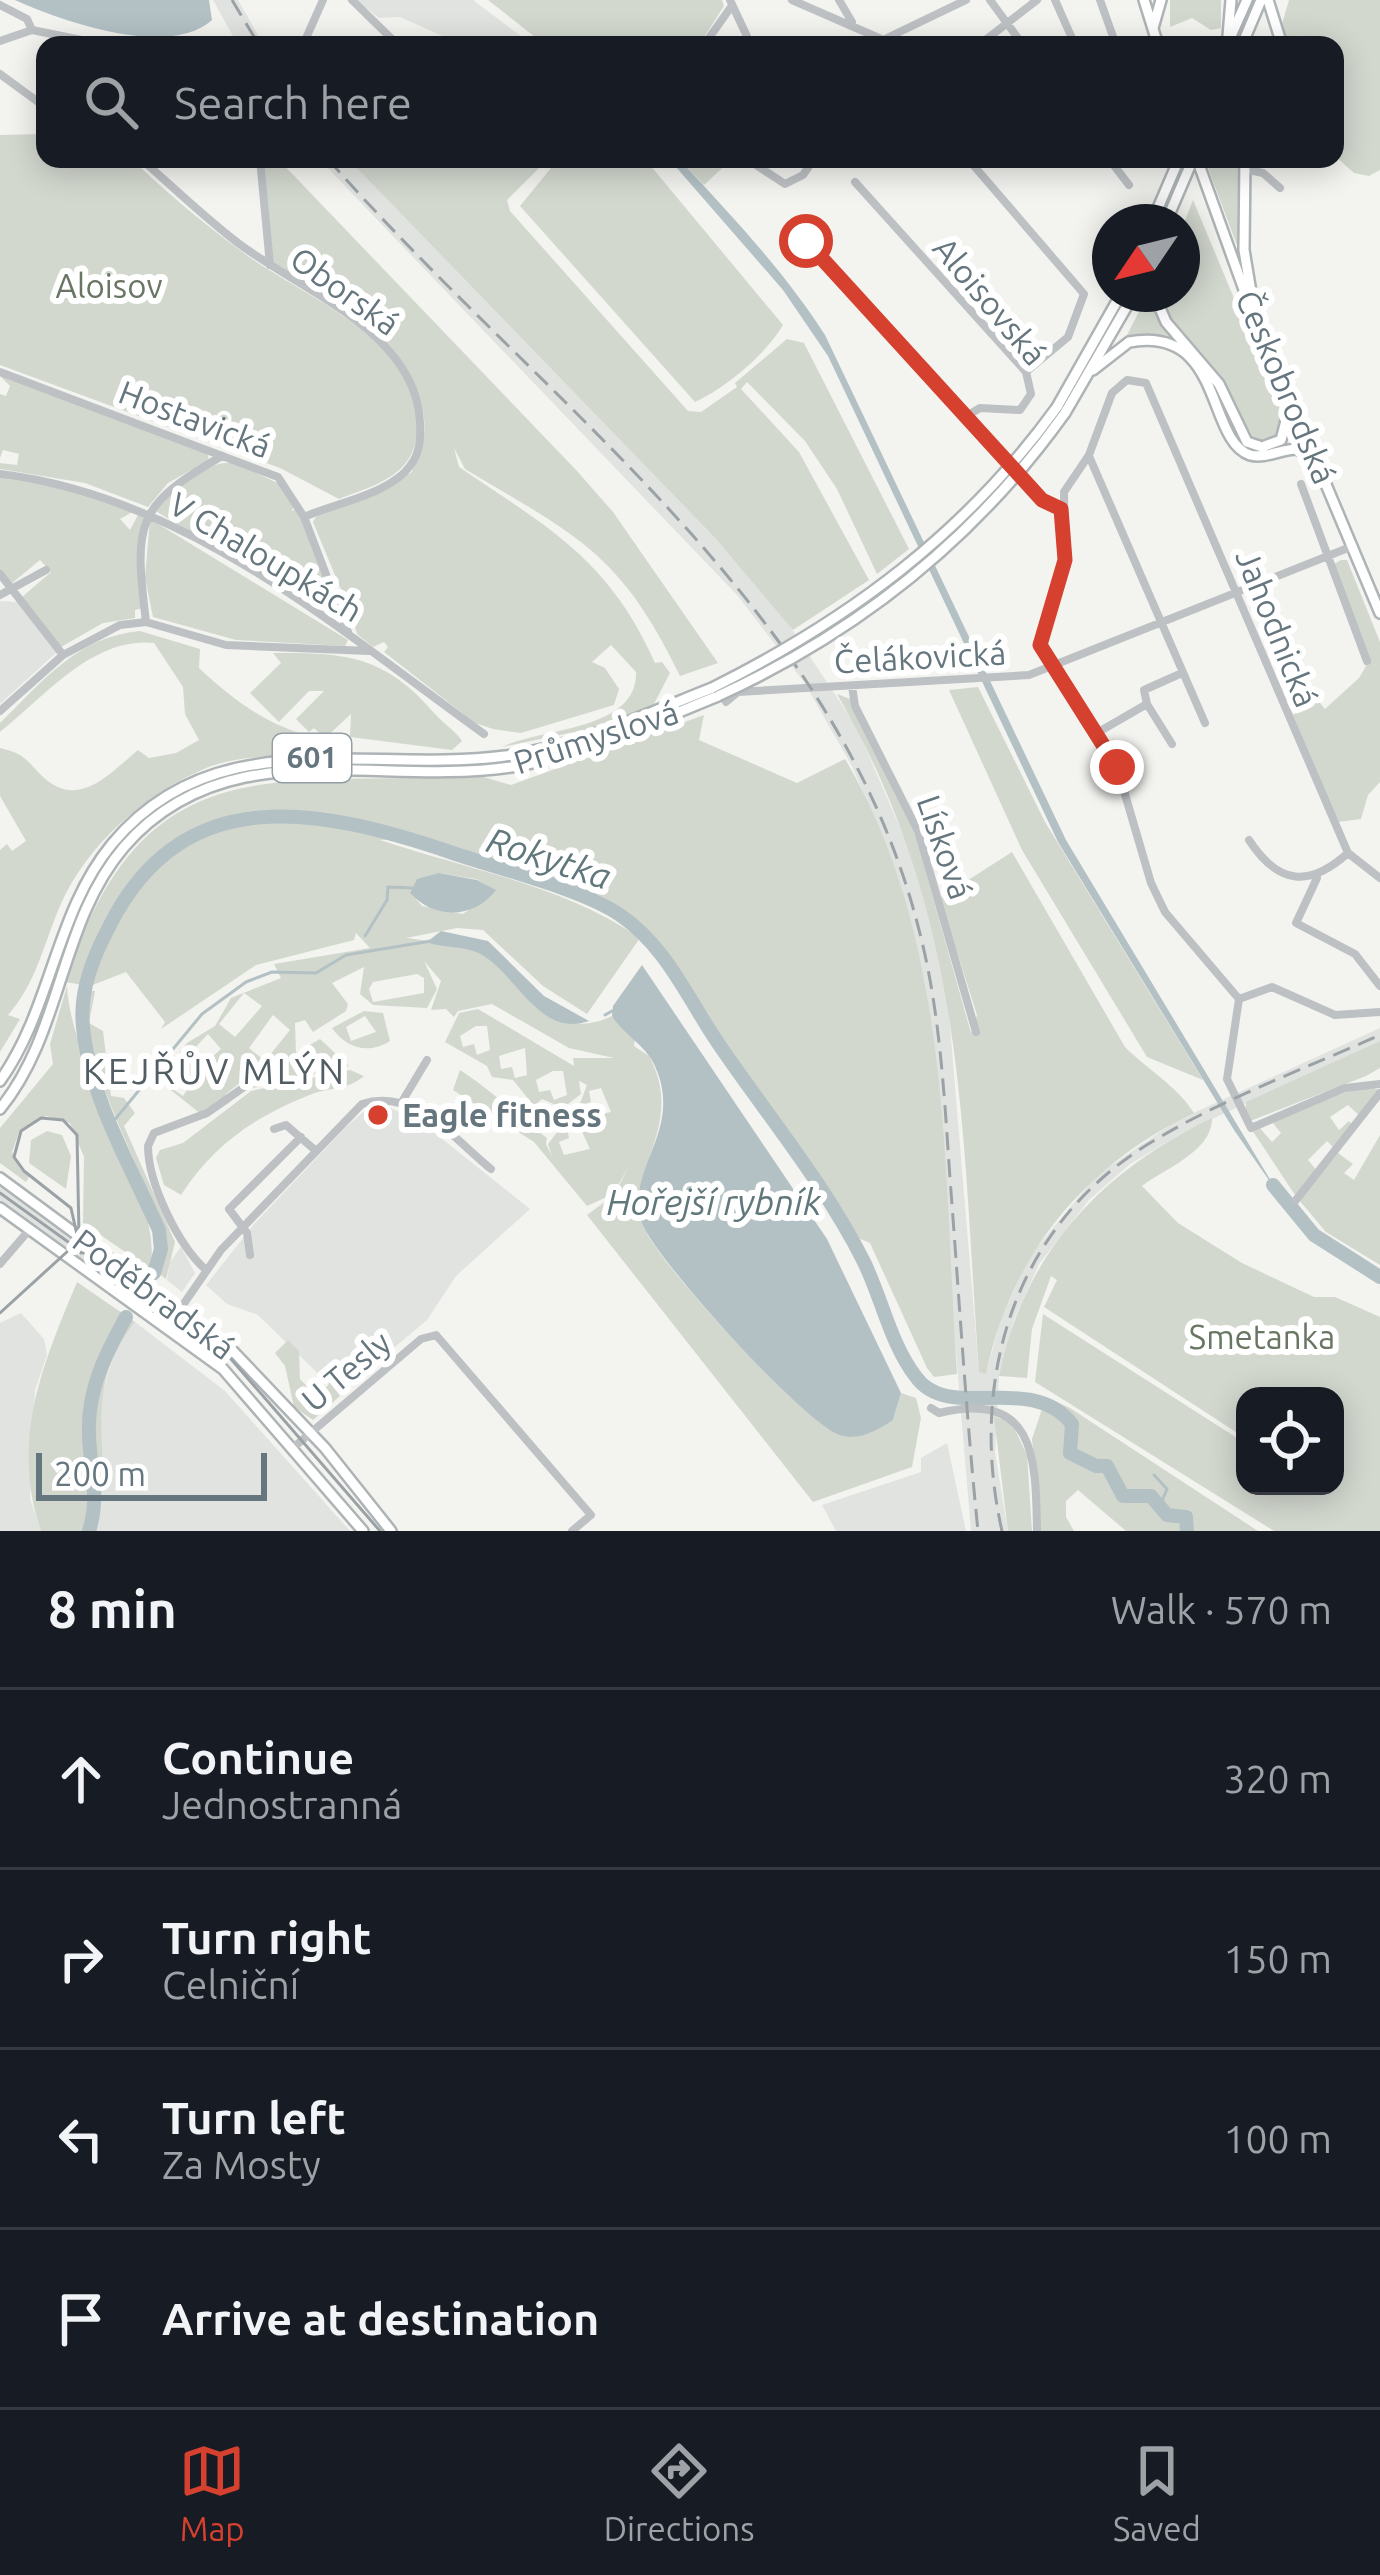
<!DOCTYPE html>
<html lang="en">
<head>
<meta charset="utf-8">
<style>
	:root { --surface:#171b24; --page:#20242c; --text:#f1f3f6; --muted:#9ea1a6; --line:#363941; --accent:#d5402f }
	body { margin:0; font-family:Ubuntu,sans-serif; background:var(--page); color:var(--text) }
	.controls { position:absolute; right:36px; bottom:36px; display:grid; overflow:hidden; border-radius:24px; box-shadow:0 6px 30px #0003 }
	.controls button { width:108px; height:108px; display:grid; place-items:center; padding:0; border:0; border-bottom:3px solid var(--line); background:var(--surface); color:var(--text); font:60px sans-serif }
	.compass { position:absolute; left:1092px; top:204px; width:108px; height:108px; border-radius:50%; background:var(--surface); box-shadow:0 6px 30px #0003; rotate:235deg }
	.scale { position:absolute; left:36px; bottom:30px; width:231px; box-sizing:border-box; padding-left:12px; border:6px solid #65767e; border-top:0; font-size:33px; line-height:42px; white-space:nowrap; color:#65767e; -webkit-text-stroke:9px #fff; paint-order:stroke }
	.stop { position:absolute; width:36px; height:36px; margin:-27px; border:9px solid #d5402f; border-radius:50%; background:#fff }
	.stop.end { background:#d5402f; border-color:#fff; box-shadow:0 3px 12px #0008 }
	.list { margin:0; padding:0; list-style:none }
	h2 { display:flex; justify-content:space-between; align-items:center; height:156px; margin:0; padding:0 48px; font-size:51px }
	h2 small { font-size:39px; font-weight:400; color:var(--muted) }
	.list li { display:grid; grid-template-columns:78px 1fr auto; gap:36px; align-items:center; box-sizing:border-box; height:180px; padding:0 48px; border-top:3px solid var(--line) }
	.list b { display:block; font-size:45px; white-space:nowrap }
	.list p { margin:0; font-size:39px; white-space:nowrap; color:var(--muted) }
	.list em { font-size:39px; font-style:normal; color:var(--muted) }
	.icon { flex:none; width:66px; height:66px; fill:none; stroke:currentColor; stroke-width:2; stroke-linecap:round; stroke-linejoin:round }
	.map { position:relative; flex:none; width:1380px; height:1531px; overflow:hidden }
	.search { position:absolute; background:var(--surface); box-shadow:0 6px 30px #0003; left:36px; right:36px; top:36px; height:132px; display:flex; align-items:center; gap:30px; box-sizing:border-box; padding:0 42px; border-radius:24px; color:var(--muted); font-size:45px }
	.sheet { height:876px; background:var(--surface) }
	nav { display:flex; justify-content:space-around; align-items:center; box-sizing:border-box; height:168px; border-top:3px solid var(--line); background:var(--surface); font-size:33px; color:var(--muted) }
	nav a { display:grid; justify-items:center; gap:6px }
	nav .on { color:var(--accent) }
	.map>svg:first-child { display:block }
	.built { fill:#e1e3e0 }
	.green { fill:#d3d8cf; fill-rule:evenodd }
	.water { fill:#b3c1c4 }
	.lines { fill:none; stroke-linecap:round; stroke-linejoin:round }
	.stream { stroke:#b3c1c4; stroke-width:3 }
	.river { stroke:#b3c1c4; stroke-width:14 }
	.major-casing { stroke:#aeb4b6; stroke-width:14 }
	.minor { stroke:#bdc1c4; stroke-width:8 }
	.major { stroke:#fff; stroke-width:9 }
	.tram { stroke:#9ba2a6; stroke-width:3 }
	.rail { stroke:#9ba2a6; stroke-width:3; stroke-dasharray:18 9; stroke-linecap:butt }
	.major-bridge-casing { stroke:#aeb4b6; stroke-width:14; stroke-linecap:butt }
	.major-bridge { stroke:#fff; stroke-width:9 }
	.route { stroke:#d5402f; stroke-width:15 }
	.poi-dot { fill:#d5402f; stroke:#fff; stroke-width:4.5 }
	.labels { text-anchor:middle; stroke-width:12; stroke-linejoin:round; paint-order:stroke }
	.shield { fill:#fff; stroke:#939fa5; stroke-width:3 }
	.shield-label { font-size:30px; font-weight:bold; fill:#65767e }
	.park-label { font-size:33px; fill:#697663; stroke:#fff }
	.street-label { font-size:33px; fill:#65767e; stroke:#fff }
	.poi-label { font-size:33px; font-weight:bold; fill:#65767e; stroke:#fff; text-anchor:start }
	.water-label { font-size:36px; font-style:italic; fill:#60787c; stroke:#fff }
	.neighbourhood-label { font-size:36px; letter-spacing:3px; fill:#525e64; stroke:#fff }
</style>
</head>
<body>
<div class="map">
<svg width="1380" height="1531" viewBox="0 0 1380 1531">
	<rect width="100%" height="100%" fill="#f3f3f0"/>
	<path class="built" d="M213,0H238L264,45H238Z
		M356,0H473L522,37L523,45H463L400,17L379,18Z
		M319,159H348L715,538L787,622L856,726L917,867L946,979L979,1372L986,1373L1002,1316L1029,1257L1096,1176L1176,1121L1380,1028V1041L1182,1133L1130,1164L1089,1200L1039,1264L1014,1320L999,1376L995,1453L1008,1531H971L925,983L897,874L853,768L804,682L738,596Z
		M0,601L17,602L57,652L0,704Z
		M385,1106L417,1119L530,1209L456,1276L427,1320L339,1394L258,1315L227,1304L206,1285L255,1223L345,1128L363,1112Z
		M0,1187L160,1301L166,1308L162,1314L0,1204Z
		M181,1247L195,1273L182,1292L167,1280L170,1262Z
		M21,1313L44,1339L47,1355L35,1390L30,1499L41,1531H0V1323Z
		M135,1322L225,1391L350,1531H94L103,1470L98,1408L117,1344Z
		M947,1443L966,1531H836L822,1505L921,1472V1458Z"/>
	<path class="green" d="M488,0H722L724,6L699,45H545Z
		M1170,0H1221V28L1211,30L1192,18L1170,27Z
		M1289,0H1380V170L1369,176L1354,173L1335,156V45H1289L1282,24Z
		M45,134V159H132C166,193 206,225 245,254C305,298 413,336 417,423C419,474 379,484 339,499L280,468L0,365V135Z
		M264,159H278L577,471L613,512L718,663L680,676C621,553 577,536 465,469L454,448L459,467C549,528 609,559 655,663L662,662L670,673L653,706L589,729L502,747C540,728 638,731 636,672L611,645L592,662L605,668L619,689L614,705L521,733L493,729L475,723L384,652L388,647L384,642L373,647L357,634L353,620L359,609H349L313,522L317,515L411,473C467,376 336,310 273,264Z
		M348,159H521L529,164L532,159H645L783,325C766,354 726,388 695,402L520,206L555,163L547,160L507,200L510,211L688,411L701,412L737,387L735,383L787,339L804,343L909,549L877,574L837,489L805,441L747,382L741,389L799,452L869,580L793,630L715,538Z
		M679,159H732L704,185Z
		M1240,159L1239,247L1238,248L1205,160Z
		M1193,200L1279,406L1284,429L1275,440H1249L1221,381L1169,320L1158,294H1182V228Z
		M1148,294L1181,346L1148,337L1125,339Z
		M0,376L207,452L209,460L168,483L148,507L85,483L0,469V463L17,465L19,454L3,450L0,458V394L6,396L10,386Z
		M235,463L282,485L296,505L291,511L297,509L335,609L331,617L154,510C177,489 201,460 235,463Z
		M0,478C46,485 91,491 134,511L120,519L130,530L139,513L144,515L137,563L143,608L135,610V618L103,623L61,647L22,597L51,572L40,560L11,584L0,570Z
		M150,519L348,640L345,646L236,640L153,617L145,578Z
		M1341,560H1347L1380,642V782L1368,795L1361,819L1338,822L1293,715L1316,698L1325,709L1359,678L1370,659L1331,566Z
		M140,631L200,649L199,668C246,712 287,738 352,743C305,762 254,749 206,768C145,794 87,844 60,906C44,943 36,984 8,1015L20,1019L0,1052V850L7,844L12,851L26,841L0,796V748C22,753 25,758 39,773C76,812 107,776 138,750L149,758L176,753L199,740L185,714L183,687L154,643C94,636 45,696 0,732V723C44,680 77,637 140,631Z
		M273,653C347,652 386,656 436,715C445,725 457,732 462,741L452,750L350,737L351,714L325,738L314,728L309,732L296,719L324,691H309L279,722L250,693L281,663Z
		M978,687L1045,822L1203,1080L1147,1057L1022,850L949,690Z
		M837,694L853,700L912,823L971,1033L977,1015L940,898L1012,852L1125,1047C1149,1071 1176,1085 1194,1113C1085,1165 1011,1254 986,1374L979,1372C961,1123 967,918 837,694Z
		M704,715L699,740L797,783L845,759C953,941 943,1169 957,1374L934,1377L927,1368L870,1243L858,1238L834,1205L656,939C601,891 452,835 380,840C469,870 561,884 640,938L587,1014L543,986L483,930L457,928L406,938C419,939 466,947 477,952C523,975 548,1047 612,1016L635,1039L634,1046L649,1056C685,1123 630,1161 643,1224C650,1256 811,1429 842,1436C860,1440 877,1427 893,1420L901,1393L916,1398L921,1418L912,1467L813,1502L587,1215L614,1195L630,1164L613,1194L587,1206L534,1142L453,1090L460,1070C490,1089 518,1117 547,1138L546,1144L552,1156L548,1144L581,1101L587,1085L579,1081L581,1094L563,1108L542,1099L534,1106L513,1080L492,1077L487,1066L445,1042L459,1013L478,1009L574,1066L573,1058H614L569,1048L492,1004L458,1011L454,1017L446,1009L431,1010L441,981L424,961L437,989L427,1008L373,1005L360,994L364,967L332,983L348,1004L346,1011L313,1032L305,1020L295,1023L296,1053L320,1039L349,1066L253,1088L246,1078L226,1094L230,1102L206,1118L158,1080L187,1043L215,1026L231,998L281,978L274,964L370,948L356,933L354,940L256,965L161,1029L165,1022L126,972L90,986L65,982C144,741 272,787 480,776L511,785ZM439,873L476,879L495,890L463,914L422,906L410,892ZM417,974L424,978V993L373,1002L369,989L373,982ZM244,993L262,1006L235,1037L219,1024ZM273,1015L290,1030L265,1061L249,1048ZM476,1026H487L490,1050L477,1055L474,1044L463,1047L460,1036ZM208,1034L221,1049L210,1059L196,1053L175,1079L187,1090L183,1096L160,1080L186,1045L193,1050ZM525,1048L527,1075L515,1078L512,1067L501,1069L499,1056ZM553,1071H563L567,1095L554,1100L550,1090L539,1092L536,1080ZM601,1088L611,1112L585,1118L580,1105L591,1102L589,1091ZM579,1125L590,1149L564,1155L559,1142L569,1138L567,1128Z
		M67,986C71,1071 166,1200 150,1269L83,1223L84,1157L70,1123L46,1116L20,1130L12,1152L29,1177L26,1182L0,1163V1128L53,1064L50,1044Z
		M89,991H95L89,1023L103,1031L111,1096L124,1098L135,1113L124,1126L175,1242L166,1279L158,1273C184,1214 73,1083 89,991Z
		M364,1011L383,1013L390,1041C368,1055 346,1048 332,1028ZM365,1016L376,1032L351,1041L346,1027Z
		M1380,1041V1068L1366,1076L1245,1123L1246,1102Z
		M350,1070L364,1076C348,1090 331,1087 312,1094C256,1116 214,1144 181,1195L164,1185L156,1158L160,1150L183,1143L251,1091Z
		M1362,1086L1380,1090L1361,1117L1348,1105L1330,1117L1339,1130L1349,1121L1354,1126L1334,1148L1327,1141L1308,1160L1318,1172L1295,1195L1252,1130L1259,1127L1272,1142L1281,1133L1272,1122Z
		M1212,1118C1213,1151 1164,1169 1142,1186L1178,1223L1242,1263L1314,1297H1335L1380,1317V1531H1274L1035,1382L1043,1314L1245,1443V1486H1335V1396H1245V1438L1044,1307L1057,1280L1051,1276L1032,1329L1027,1378L999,1376C1024,1253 1101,1171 1212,1118Z
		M47,1131L62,1135L71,1156L66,1189L29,1163L31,1140Z
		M1380,1135V1265L1326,1232L1299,1200L1338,1153L1353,1164L1344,1173L1354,1180Z
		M77,1282L135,1322C75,1398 119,1454 94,1531H41C10,1441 42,1366 77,1282Z
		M288,1340L299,1351L300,1379L317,1397L330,1383L340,1396L313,1420L294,1407L285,1366L275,1353Z
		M1046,1397L1070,1408L1258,1531H1126L1078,1490L1066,1501V1517L1074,1531H1040L1032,1439Z
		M994,1417L1011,1421L1027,1455L1032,1531H1008Z"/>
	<path class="water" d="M15,0H209L212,20C169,59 61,21 15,0Z
		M669,159H679C730,214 784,271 825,335L1066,840L1280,1196L1234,1130L1058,842L828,356L783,290Z
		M439,873L477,880L496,890C474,919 435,920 410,893L417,879Z
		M441,931L488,941L544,996L589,1021C539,1038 518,976 482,955C465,945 445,949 427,942Z
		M642,965L827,1239L901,1393L893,1420C877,1430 862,1440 842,1436C808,1428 655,1259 642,1223C623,1169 686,1131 654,1064C644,1044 624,1035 612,1016L613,1006Z"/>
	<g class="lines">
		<path class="stream" d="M365,936L387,900L388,887L412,888
			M605,1015L612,1011
			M112,1123L202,1014L246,982L272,972L316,973L346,955L431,941
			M1154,1475L1167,1489L1159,1508"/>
		<path class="river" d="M1273,1185L1314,1235L1380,1277
			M154,1273L161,1249L159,1230C130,1165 90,1098 83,1027C79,990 94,955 111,923C185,779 322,809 450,852C496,868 582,889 620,915C666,946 688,999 718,1043C767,1115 825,1184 864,1262C882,1299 891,1345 916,1377C949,1423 1030,1371 1072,1424L1070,1453L1096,1466H1107L1123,1496H1151L1167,1515L1186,1517L1187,1531
			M89,1531C100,1497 90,1469 89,1435C87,1390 105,1355 126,1317"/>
		<g class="major-casing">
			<path id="major" d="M1144,0L1158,45
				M1268,0L1282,45
				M1153,28L1161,0
				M1228,36L1231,0
				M1227,45L1247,0
				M1242,45L1261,0
				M1197,159L1243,287L1380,613
				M1245,159L1244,250L1252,298
				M1152,222L1179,159
				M1166,222L1193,159
				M1154,294L1166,322L1219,384L1247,442L1262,447L1281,440L1290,405
				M1093,370L1129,342C1224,325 1206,440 1250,455C1265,459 1282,449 1297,449L1313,458
				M1057,407L1121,294
				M1065,413L1134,294
				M0,1081C52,1008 55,913 112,844C215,720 367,774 505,756C576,747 646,714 712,688
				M0,1109C63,1032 59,923 124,847C226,729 377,787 511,767C582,756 651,723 718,696
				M0,1178L229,1347L325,1448L391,1531
				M0,1208L223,1369L363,1531"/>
		</g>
		<path class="minor" d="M352,0L398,45
			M730,0L751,45
			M792,0L895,45
			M839,0L852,22
			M990,0L1023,45
			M1055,0L1075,45
			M1100,0L1116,45
			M0,5L27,19L32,30
			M887,38L966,0
			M0,41L32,30L106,45
			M303,45L323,0
			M704,45L731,7
			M979,45L1037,0
			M0,74L45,107
			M141,159C173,187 204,217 238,243C300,290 416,332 420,422C421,438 420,453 410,466C390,494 335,503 304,517
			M260,159L270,265
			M747,159L785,184L803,175L814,159
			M968,159L1084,294L1068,337L1026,372
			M1109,159L1129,185
			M1244,169L1263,173L1280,188
			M855,182L1026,372L1031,394L1020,410L980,408L965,417
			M806,241L1042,500L1061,510
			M0,372L278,477L304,517L348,632
			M1089,456L1205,723
			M0,474C186,496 337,628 484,734
			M1301,484L1367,661
			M0,574L63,655
			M0,595L46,570
			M146,622C134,523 135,506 222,456
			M852,686L855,706L918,831L976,1032
			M726,702L738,692L1029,675L1353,546
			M1147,704L1172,744
			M0,711L63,655L120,625L146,622L226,645L369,651
			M1095,734L1147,704L1144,690L1182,673
			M1249,840C1279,886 1310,887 1348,853
			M1317,878L1296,923L1355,954L1380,986
			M1239,999L1165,912L1151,883L1117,767L1040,645L1065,560L1064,492L1089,455L1112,393L1127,380L1146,383L1348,853L1380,878
			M1239,999L1227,1079L1251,1128L1345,1088L1380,1084
			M1239,999L1272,987L1335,1015L1380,1012
			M403,1100L427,1060
			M274,1129L286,1125L315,1150
			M1296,1200L1380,1093
			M250,1255L247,1233L229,1209L301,1137
			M0,1264L30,1229
			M206,1270C178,1245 148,1183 148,1146L154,1133L207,1113L247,1085L250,1068
			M167,1328L221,1250L362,1104C414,1087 454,1139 491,1169
			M931,1408L939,1413C1034,1391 1036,1454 1037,1531
			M294,1447L421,1339L436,1335L591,1515L572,1531"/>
		<use href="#major" class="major"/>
		<path class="tram" d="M0,1193L231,1359L380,1531
			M81,1253L71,1208L24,1171L14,1157L21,1131L41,1118L63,1120L77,1135L79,1235L89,1254
			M0,1313L69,1250L78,1233"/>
		<path class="rail" d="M232,0L259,45
			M328,159C539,401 834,600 918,926C940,1008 944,1093 950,1178C959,1296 966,1413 978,1531
			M1002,1531C969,1386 1010,1235 1139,1150C1213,1102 1300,1071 1380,1035"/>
		<g class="major-bridge-casing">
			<path id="major-bridge" d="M712,688C850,619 966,533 1057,407
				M718,696C858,632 975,539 1065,413"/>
		</g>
		<use href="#major-bridge" class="major-bridge"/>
	</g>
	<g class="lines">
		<path class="route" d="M806,241L1042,500L1061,509L1065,560L1040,645L1117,767"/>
	</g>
	<circle class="poi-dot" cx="378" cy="1115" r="12"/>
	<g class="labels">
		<rect class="shield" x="273" y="734" width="78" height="48" rx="9"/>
		<g class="shield-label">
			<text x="312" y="768">601</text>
		</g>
		<g class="park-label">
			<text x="109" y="298">Aloisov</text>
			<text x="1262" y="1349">Smetanka</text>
		</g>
		<g class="street-label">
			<text transform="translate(345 291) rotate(36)" y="12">Oborská</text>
			<text transform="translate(990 301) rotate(50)" y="12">Aloisovská</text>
			<text transform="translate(1286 387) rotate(67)" y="12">Českobrodská</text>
			<text transform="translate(195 419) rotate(21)" y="12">Hostavická</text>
			<text transform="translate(266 557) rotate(31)" y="12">V Chaloupkách</text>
			<text transform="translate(1277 628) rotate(68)" y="12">Jahodnická</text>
			<text transform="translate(920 657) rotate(-3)" y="12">Čelákovická</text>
			<text transform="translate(596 737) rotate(-18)" y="12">Průmyslová</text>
			<text transform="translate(945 847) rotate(71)" y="12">Lísková</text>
			<text transform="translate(154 1294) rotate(37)" y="12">Poděbradská</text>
			<text transform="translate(346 1371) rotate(-40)" y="12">U Tesly</text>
		</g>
		<g class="poi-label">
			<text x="402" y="1127">Eagle fitness</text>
		</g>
		<g class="water-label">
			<text transform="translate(549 858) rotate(18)" y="13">Rokytka</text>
			<text x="714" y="1215">Hořejší rybník</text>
		</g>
		<g class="neighbourhood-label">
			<text x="215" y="1084">KEJŘŮV MLÝN</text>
		</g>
	</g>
</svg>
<div class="controls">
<button><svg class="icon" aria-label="locate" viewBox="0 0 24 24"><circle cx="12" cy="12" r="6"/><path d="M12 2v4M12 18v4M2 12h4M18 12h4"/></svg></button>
</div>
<svg class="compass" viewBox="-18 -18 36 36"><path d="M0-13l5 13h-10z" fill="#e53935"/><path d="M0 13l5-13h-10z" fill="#9ea1a6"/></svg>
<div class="scale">200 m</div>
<div class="stop" style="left:806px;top:241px"></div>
<div class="stop end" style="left:1117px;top:767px"></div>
<div class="search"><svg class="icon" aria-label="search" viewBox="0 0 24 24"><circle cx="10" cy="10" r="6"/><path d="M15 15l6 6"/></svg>Search here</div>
</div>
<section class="sheet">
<h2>8 min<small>Walk · 570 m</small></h2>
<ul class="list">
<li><svg class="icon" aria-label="ahead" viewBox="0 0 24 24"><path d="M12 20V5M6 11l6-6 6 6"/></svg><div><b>Continue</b><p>Jednostranná</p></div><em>320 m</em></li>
<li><svg class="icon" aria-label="right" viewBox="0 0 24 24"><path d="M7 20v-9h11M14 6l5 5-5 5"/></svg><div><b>Turn right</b><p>Celniční</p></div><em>150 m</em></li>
<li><svg class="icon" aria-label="left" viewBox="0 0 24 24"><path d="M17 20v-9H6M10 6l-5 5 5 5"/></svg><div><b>Turn left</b><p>Za Mosty</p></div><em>100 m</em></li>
<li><svg class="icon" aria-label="arrive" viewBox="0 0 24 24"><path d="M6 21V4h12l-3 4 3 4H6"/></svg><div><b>Arrive at destination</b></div></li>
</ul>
</section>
<nav>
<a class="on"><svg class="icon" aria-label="map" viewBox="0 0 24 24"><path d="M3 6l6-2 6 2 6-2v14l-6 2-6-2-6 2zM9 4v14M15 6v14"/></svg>Map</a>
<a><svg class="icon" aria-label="directions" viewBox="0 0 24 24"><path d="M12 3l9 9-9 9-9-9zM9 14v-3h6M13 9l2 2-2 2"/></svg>Directions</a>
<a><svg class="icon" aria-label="saved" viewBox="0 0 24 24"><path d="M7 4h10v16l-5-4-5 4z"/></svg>Saved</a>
</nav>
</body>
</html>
